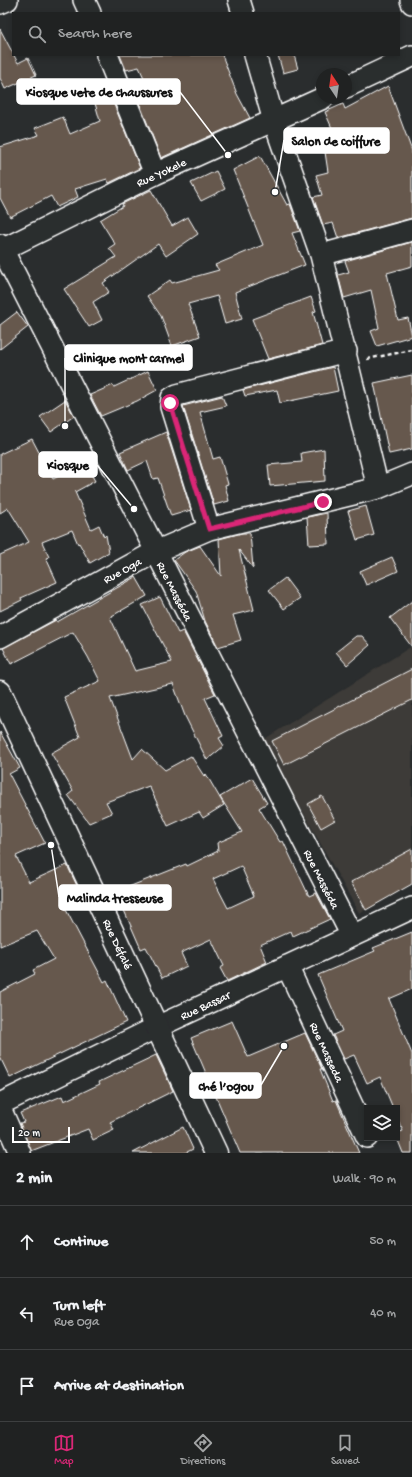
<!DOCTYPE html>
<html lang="en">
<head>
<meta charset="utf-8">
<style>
	:root { --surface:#202222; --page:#2d2f2f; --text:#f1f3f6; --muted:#a2a4a5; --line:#3d3f40; --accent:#db2777 }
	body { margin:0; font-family:"Gochi Hand",sans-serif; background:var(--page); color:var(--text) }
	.controls { position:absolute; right:12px; bottom:12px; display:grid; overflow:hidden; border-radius:0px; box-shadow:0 2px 6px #0003 }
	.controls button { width:36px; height:36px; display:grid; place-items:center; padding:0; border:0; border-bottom:1px solid var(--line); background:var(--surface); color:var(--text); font:20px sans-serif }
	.compass { position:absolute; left:316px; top:68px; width:36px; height:36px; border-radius:50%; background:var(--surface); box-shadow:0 2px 6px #0003; rotate:347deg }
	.scale { position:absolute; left:12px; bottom:10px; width:58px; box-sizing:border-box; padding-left:4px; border:2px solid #fff; border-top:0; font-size:11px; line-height:14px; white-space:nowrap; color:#fff; -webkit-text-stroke:3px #2a2d2e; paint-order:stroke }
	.stop { position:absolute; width:12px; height:12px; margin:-9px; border:3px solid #db2777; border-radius:50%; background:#fff }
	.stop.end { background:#db2777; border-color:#fff; box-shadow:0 1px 4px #0008 }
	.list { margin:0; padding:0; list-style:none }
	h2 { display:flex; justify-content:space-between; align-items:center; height:52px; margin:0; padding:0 16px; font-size:17px }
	h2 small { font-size:13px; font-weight:400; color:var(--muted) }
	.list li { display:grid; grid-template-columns:26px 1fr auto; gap:12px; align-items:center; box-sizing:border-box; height:72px; padding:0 16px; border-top:1px solid var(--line) }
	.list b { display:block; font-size:15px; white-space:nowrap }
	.list p { margin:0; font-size:13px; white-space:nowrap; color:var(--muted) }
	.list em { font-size:13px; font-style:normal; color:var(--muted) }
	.icon { flex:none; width:22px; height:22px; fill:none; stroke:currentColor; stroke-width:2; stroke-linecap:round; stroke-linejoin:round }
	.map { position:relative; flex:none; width:412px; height:1153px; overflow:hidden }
	.search { position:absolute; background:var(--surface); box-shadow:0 2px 6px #0003; left:12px; right:12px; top:12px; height:44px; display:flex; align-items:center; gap:10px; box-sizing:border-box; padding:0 14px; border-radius:0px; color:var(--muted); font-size:15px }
	.sheet { height:268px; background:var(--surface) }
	nav { display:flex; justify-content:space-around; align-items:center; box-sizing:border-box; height:56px; border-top:1px solid var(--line); background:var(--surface); font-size:11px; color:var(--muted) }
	nav a { display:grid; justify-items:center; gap:2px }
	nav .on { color:var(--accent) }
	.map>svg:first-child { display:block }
	.built { fill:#3c3a37 }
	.building { fill:#66584d; stroke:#fff; fill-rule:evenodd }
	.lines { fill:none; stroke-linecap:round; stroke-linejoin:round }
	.street-casing { stroke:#fff; stroke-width:24 }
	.secondary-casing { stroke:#fff; stroke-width:25 }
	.path { stroke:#fff; stroke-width:2.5; stroke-dasharray:4 3; stroke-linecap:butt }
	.street { stroke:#2a2d2e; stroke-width:21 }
	.secondary { stroke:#2a2d2e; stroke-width:22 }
	.route { stroke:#db2777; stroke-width:5 }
	.labels { text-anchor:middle; stroke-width:4; stroke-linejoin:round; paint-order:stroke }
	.street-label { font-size:12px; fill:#fff; stroke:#2a2d2e }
	.leader { fill:none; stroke:#fff; stroke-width:1.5 }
	.callout-dot { fill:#fff; stroke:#2a2d2e; stroke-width:1.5 }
	.callout { fill:#fff; stroke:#fff; stroke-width:1.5 }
	.callout-label { font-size:13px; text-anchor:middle; font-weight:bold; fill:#111 }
</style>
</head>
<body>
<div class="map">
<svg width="412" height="1153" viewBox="0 0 412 1153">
	<rect width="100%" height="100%" fill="#2a2d2e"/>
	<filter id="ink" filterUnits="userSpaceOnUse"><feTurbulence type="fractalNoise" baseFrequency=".025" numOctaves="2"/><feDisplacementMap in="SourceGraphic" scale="8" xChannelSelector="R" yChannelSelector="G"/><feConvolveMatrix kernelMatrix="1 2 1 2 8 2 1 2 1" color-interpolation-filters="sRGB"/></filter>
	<g filter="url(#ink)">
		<path class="built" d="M412,646V884L359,913L263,740Z"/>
		<path class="building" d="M0,29L18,63L28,58L36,75L5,89L0,78Z
			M120,55H222L237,94L250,118L161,158L137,97L150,91L139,67L126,70Z
			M278,55H294L298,69L283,73Z
			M106,85L140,168L109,183L107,179L75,189L78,197L57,207L51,196L10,217L0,198V147L39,135L35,128L63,117L70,134L100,121L91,89Z
			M388,86L412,151V218L338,238L333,223L323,225L313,197L322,195L316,175L328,172L325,152L341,149L325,112L343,104L345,109Z
			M260,156L287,205L290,204L300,231L292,233L305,265L235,292L242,319L225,324L217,296L188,304L200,336L172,346L161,316L147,296L170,280L172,283L219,270L215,265L263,245L233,170Z
			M216,171L225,189L201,201L191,183Z
			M151,190L172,226L188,217L198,234L166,256L158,244L103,283L109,292L93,302L102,320L89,327L64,289L116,257L109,248L115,244L100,220L123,206L122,204Z
			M412,242V266L387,273L398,320L408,318L412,336L377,346L371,331L379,328L371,290L344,298L338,275L349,272L345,261Z
			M311,297L316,311L313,312L322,345L268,359L252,319Z
			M17,312L28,327L0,349V325Z
			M333,367L338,391L280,403L277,390L245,396L243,390Z
			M148,371L157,390L137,401L101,416L90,395L113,385L114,387Z
			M412,375V449L389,454L374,383Z
			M222,396L226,406L200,412L213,459L220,457L228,484L225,485L229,501L214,505L183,406Z
			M65,400L74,416L51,432L40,417Z
			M166,432L191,510L171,516L158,478L153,479L147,461L128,470L120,452Z
			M32,439L53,479L85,463L95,481L75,492L91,529L99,525L104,537L106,535L109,552L90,563L79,543L78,544L72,530L42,542L49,557L46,558L57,582L21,598L22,600L0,611V555L29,542L8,508L0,513V454Z
			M324,449L325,481L270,486L268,465L302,462L301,453Z
			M366,506L374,535L357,540L348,511Z
			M327,513L328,544L309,545L307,517Z
			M242,533H250L253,568L239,550L254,610L233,615L241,640L218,647L205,621L196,591L174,560L185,552L200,546L221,576L219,539Z
			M392,557L398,571L366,585L360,571Z
			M136,577L147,596L110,617L135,671L172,662L142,605L160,597L178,633L183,631L214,692L215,694L205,698L223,736L219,738L224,746L207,760L185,716L173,684L110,698L133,759L142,749L165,770L191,756L204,776L206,774L224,805L203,818L199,812L168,826L149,786L106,802L112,813L89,823L68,795L73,791L51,753L80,737L64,697L100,681L88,657L73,632L11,664L3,648L56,620L57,622Z
			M285,578L300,598L284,609L269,590Z
			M412,601V647L390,618Z
			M356,636H362L370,645L347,665L336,652Z
			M412,669V700L284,765L272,741Z
			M0,732L20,768L9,774L45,843L16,856L29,882L67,865L83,898L64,906L104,982L107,980L126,1022L10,1078L0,1057V992L35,974L33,970L54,959L37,931L0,946Z
			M252,778L267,803L259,808L280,842L283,841L309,896L316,893L330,919L293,936L291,931L260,945L267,962L227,981L220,968L224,966L211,939L181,953L187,966L162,978L146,947L141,949L116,892L186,864L187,866L218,851L217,843L242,832L220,797ZM241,866L254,896L228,908L213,879Z
			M322,796L335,820L321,828L308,804Z
			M412,849V884L366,910L351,882Z
			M412,932V989L389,999L412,1054V1153H403L397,1138V1133L403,1131L397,1118V1108H393L380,1077L367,1083L354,1055L344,1059L333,1035L342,1031L318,975L375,951L373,948Z
			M232,1021L248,1057L305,1033L322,1069H320L333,1101L336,1100L359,1153H240L191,1038Z
			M156,1055L173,1091L110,1122L114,1130L93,1140L88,1129L31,1151L20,1123L24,1122L20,1113L62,1096L64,1101L100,1084L99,1082Z
			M183,1127L193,1149L185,1153H133Z"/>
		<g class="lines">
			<g class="street-casing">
				<path id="street" d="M84,0L90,13
					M239,0L243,13
					M411,0L412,3
					M0,3L7,0
					M107,55L155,174
					M255,55L274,121L321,255L378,488
					M346,87L412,56
					M0,245L352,936
					M0,251L155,174L323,98
					M321,255L412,230
					M209,529L171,407L172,398L177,395L346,351
					M0,637L155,552L209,529L378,488L412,474
					M287,966L367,1137
					M0,1104L157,1027L412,908
					M0,1108L20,1153"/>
			</g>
			<g class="secondary-casing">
				<path id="secondary" d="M0,692L216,1153"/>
			</g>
			<path class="path" d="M367,359L412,350"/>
			<use href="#street" class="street"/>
			<use href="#secondary" class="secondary"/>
		</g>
	</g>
	<g class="lines" filter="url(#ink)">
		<path class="route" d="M170,403L209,529L323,502"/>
	</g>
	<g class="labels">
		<g class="street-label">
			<text transform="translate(161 172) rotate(-25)" y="4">Rue Yokele</text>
			<text transform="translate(122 570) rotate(-29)" y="4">Rue Oga</text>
			<text transform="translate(175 591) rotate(63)" y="4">Rue Masséda</text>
			<text transform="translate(322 879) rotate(63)" y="4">Rue Masséda</text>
			<text transform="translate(118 944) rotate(65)" y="4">Rue Défalé</text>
			<text transform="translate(205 1005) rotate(-25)" y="4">Rue Bassar</text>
			<text transform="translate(327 1052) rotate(65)" y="4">Rue Masseda</text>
		</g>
	</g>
	<path class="leader" d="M228 155L180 92M275 192L284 140M65 426L65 358M134 509L97 465M51 845L59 897M284 1046L261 1085"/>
	<g class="callout-dot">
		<circle cx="228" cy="155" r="4"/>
		<circle cx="275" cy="192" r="4"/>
		<circle cx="65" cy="426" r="4"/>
		<circle cx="134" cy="509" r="4"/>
		<circle cx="51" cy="845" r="4"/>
		<circle cx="284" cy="1046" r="4"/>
	</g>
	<g class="callout">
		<rect x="17" y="79" width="163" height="25" rx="4"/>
		<rect x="284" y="128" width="105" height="25" rx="4"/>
		<rect x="65" y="345" width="127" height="25" rx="4"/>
		<rect x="39" y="452" width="58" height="25" rx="4"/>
		<rect x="59" y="885" width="112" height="25" rx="4"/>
		<rect x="190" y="1073" width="71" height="25" rx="4"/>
	</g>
	<g class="callout-label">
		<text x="99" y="96">Kiosque vete de chaussures</text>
		<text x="336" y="145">Salon de coiffure</text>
		<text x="129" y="362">Clinique mont carmel</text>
		<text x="68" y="469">Kiosque</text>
		<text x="115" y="902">Malinda tresseuse</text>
		<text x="226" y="1090">ché l’ogou</text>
	</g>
</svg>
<div class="controls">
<button><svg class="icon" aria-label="layers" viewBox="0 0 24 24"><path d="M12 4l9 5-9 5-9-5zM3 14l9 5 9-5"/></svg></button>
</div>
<svg class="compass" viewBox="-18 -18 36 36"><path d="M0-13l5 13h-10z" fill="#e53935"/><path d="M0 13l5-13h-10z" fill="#a2a4a5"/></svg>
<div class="scale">20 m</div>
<div class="stop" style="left:170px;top:403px"></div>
<div class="stop end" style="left:323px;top:502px"></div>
<div class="search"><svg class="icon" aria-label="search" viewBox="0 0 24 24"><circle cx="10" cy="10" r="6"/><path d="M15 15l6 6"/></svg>Search here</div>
</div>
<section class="sheet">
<h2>2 min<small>Walk · 90 m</small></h2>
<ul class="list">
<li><svg class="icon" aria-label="ahead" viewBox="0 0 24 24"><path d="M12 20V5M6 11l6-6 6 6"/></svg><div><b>Continue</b></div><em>50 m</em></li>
<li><svg class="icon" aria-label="left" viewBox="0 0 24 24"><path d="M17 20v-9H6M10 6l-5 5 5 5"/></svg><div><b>Turn left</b><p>Rue Oga</p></div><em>40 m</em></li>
<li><svg class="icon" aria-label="arrive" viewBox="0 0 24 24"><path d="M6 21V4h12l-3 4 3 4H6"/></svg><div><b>Arrive at destination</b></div></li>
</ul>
</section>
<nav>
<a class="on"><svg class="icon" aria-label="map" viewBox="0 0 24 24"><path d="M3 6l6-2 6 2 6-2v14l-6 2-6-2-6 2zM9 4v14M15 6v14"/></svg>Map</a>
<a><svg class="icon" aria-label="directions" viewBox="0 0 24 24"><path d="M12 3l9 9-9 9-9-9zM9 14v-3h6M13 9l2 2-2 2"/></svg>Directions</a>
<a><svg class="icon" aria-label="saved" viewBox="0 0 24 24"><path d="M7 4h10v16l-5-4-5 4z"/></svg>Saved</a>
</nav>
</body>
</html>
